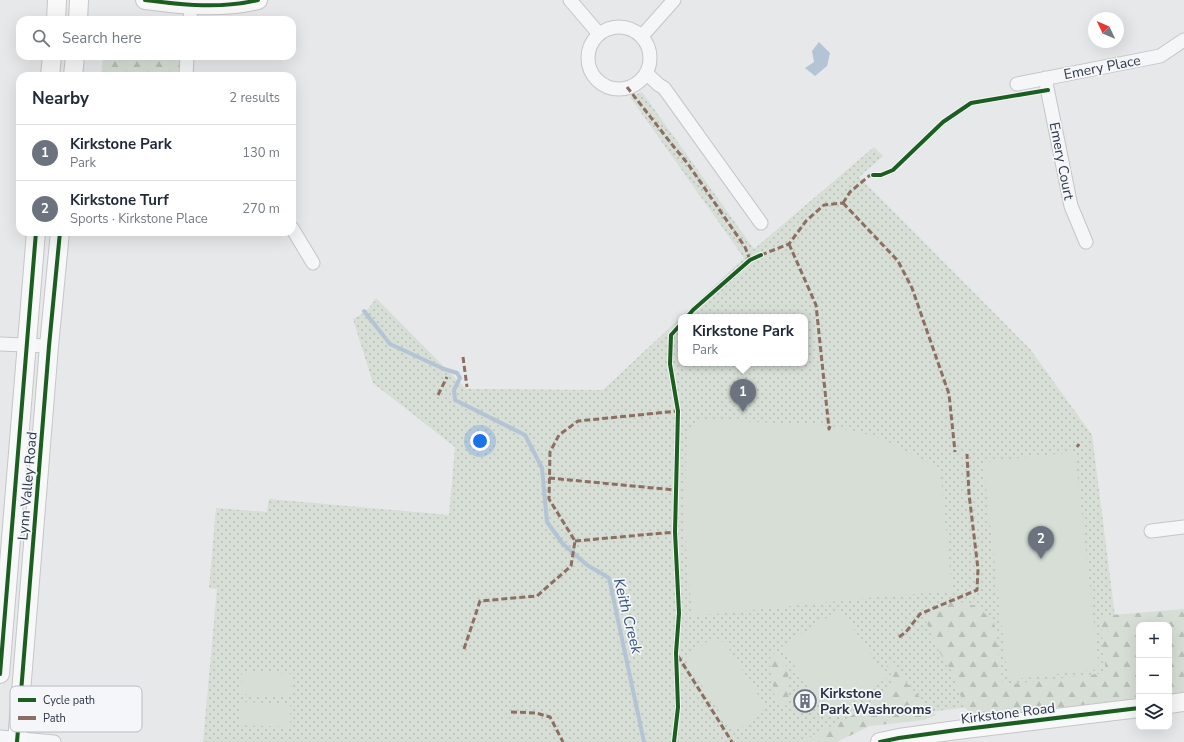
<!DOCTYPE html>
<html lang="en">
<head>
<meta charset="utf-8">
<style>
	:root { --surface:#fff; --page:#f2f2f3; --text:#1f2937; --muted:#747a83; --line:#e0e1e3; --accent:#6c737f }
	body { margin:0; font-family:"Nunito Sans",sans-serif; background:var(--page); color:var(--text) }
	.controls { position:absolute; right:12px; bottom:12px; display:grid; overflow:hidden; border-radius:8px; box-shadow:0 4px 16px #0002 }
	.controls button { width:36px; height:36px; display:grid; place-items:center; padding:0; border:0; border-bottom:1px solid var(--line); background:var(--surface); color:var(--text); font:20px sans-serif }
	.compass { position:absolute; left:1088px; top:12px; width:36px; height:36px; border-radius:50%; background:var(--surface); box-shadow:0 4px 16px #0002; rotate:314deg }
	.you { position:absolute; left:480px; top:441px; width:14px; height:14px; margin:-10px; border:3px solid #fff; border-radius:50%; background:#1a73e8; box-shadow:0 0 0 6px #1a73e833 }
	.badge { display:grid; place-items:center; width:26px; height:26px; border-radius:50%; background:var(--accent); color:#fff; font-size:13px; font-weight:700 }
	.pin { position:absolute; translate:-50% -33px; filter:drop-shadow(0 1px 2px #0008) }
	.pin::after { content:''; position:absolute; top:21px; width:14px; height:12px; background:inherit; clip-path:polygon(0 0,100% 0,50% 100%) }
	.popup { position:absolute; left:678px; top:314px; width:130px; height:52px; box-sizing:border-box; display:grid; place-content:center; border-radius:8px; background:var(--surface); filter:drop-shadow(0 1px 3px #0005); font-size:13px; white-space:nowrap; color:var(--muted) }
	.popup b { font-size:15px; color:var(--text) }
	.popup::after { content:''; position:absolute; left:50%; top:100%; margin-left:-8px; border:8px solid transparent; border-top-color:var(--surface) }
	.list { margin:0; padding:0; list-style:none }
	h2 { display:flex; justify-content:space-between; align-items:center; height:52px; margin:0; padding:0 16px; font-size:17px }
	h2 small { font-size:13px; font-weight:400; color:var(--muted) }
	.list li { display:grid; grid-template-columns:26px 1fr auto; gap:12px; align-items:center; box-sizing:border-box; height:56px; padding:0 16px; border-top:1px solid var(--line) }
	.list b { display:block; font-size:15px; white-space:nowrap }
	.list p { margin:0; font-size:13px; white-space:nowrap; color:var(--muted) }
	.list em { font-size:13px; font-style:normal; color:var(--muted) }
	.icon { flex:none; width:22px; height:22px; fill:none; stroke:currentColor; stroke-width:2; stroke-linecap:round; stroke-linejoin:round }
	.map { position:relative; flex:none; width:1184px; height:742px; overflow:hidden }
	.search { position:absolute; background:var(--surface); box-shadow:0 4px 16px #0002; left:16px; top:16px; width:280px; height:44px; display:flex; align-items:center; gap:10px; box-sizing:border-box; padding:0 14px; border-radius:12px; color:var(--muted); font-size:15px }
	.panel { position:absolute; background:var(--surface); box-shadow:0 4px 16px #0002; left:16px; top:72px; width:280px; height:164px; border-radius:12px }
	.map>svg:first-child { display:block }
	.grass { fill:url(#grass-dots) }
	.forest { fill:url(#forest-firs) }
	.pitch { fill:#d6ded6 }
	.water { fill:#b4c4d5 }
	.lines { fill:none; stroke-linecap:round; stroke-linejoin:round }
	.stream { stroke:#b4c4d5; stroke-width:4 }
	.street-casing { stroke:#c4c6c8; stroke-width:15 }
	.secondary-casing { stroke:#c4c6c8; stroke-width:20 }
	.street { stroke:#f5f6f7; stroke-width:13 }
	.secondary { stroke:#f8f8f8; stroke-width:18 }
	.quiet { stroke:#8d6e63; stroke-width:3; stroke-dasharray:6 3; stroke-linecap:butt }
	.cycleway-casing { stroke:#f4f6f9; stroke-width:6 }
	.cycleway { stroke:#1b5e20; stroke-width:4 }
	.labels { text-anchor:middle; stroke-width:3.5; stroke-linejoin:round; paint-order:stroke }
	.street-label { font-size:14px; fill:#2b3445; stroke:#f4f6f9 }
	.poi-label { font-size:14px; font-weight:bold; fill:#2b3445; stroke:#f4f6f9; text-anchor:start }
	.water-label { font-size:15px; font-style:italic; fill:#34527a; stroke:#f4f6f9 }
	.key { fill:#f4f6f9; stroke:#b8bcc3; stroke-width:1 }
	.key-label { font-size:11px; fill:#2b3445 }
</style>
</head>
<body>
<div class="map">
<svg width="1184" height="742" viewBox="0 0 1184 742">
	<defs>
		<pattern id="grass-dots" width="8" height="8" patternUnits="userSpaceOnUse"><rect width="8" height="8" fill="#d6ded6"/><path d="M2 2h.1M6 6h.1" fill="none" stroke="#b8bfb9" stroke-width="1.8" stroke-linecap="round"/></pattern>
		<pattern id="forest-firs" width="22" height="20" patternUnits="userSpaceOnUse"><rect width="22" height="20" fill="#d6ded6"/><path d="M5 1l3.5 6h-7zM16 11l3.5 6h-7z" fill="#b8bfb9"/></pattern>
	</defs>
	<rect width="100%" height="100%" fill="#e6e8ea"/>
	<path class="grass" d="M642,92L754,249L874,147L883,156L859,177L1030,349L1092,435L1124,688L912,714L880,720L816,742H203L217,589L209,588L216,508L267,512L269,499L449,515L455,447L373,383L353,319C364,314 370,308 376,298L466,389L603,390L681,317V363H805V317H681L744,258L630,97Z"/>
	<path class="forest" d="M103,56H191L190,76H101Z
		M959,602L972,605L979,608L994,622L1003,685L1106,673L1100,616L1184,609V692L1169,694V625H1139V698L988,717H978L970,713L964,705L952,672L939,651L926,621C935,603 941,603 959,602Z
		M774,653C776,654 778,655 780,656C791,663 789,692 788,704L782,708L775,699L772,676L769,660Z
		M894,662L904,680L936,715L924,720L870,726L837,742H803L809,737L850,717L890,687L892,677L887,666Z"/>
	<path class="pitch" d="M699,419L830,426L875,436L940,468L952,591L878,597L694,616L692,614L684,526L687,432Z
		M1075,452L1099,669L1008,680L983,462Z
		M836,612H842L887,678L827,717L782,646Z
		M712,638L717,639L725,643L762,701L764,707C760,716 745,727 736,729L728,724L688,665L687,660L690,654Z
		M242,671L292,674L291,697L241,694Z
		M241,702L290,704V727L240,725Z"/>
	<path class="water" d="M819,42L830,53L827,66L815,76L805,68L814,62L812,51Z"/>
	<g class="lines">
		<path class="stream" d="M364,311L390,344L444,369L457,373L460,378L454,390L455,400L525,435L542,468L547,522L563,544L587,565L609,578L644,742"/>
		<g class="street-casing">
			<path id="street" d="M570,0L599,34
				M190,20L191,5
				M588 58a31 31 0 1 1 62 0a31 31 0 1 1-62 0Z
				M642,36L674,0
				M646,73L659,85L664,88L761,223
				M186,76L187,56
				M1045,78L1071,206L1086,242
				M1017,84L1160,56L1184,40
				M292,228L313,263
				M0,344L49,346
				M1151,531L1184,527
				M0,737L54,742"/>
		</g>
		<g class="secondary-casing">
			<path id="secondary" d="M145,0C183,5 221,9 258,0
				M56,20L57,0
				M78,20L79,0
				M50,76L52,56
				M73,76L75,56
				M0,674L36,232
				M1169,704L1184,702
				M17,742L49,346L60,232
				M880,742L899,738L957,730L1139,708"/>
		</g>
		<use href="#street" class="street"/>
		<use href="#secondary" class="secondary"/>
		<path class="quiet" d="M627,87L674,147L688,164L745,247L750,260
			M843,203L898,261L912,288L949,394L955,452
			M843,203L850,192L869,176L873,175
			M789,244L816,305L829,429L830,426
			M761,255L789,244L806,221L824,205L843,203
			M463,357L467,387
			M438,395L447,377
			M1077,447L1079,444
			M549,478L675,490
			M575,541L675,532
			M899,637L906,632L920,614L977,590L978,569L969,494L967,454
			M464,649L480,601L537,596L571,566L575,541L549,499L550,452L559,435L578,421L678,411
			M678,656L732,742
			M511,712L536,713L550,717L563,742"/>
		<g class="cycleway-casing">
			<path id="cycleway" d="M145,0C183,5 221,9 258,0
				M873,175H881L893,170L943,122L971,103L1048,90
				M687,317L693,310L750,260L761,255
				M0,674L36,232
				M17,742L49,346L60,232
				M674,742L678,707L676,653L679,613L675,532L678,411L670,364L671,335L681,324
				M880,742L899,738L957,730L1139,708"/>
		</g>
		<use href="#cycleway" class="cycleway"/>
	</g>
	<defs>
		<g id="building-ring" transform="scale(1.15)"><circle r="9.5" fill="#f4f6f9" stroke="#6c737f" stroke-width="1.5"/><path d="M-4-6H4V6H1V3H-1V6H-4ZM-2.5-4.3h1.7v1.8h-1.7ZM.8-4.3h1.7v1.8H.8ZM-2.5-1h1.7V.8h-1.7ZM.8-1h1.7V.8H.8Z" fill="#6c737f"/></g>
	</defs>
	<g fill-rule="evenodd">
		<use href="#building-ring" x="805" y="701"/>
	</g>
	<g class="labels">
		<g class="street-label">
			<text transform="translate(1102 67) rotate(-11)" y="5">Emery Place</text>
			<text transform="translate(1062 161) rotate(79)" y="5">Emery Court</text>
			<text transform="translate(27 486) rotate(-85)" y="5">Lynn Valley Road</text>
			<text transform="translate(1008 713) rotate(-7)" y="5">Kirkstone Road</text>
		</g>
		<g class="poi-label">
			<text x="820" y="698">Kirkstone<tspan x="820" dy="16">Park Washrooms</tspan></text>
		</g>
		<g class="water-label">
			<text transform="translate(628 616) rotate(76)" y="5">Keith Creek</text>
		</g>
	</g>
	<rect x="10" y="686" width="132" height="46" rx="6" class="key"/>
	<rect x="18" y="698" width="18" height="4" fill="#1b5e20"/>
	<rect x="18" y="716" width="18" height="4" fill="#8d6e63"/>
	<g class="key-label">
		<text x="43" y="704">Cycle path</text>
		<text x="43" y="722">Path</text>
	</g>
</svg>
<div class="controls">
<button>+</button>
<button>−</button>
<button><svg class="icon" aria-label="layers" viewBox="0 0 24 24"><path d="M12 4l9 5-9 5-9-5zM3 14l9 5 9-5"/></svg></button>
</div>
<svg class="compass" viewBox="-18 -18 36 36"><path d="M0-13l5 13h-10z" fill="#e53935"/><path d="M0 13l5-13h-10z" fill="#747a83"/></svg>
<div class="you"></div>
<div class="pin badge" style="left:743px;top:412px">1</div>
<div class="popup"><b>Kirkstone Park</b>Park</div>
<div class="pin badge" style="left:1041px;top:559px">2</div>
<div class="search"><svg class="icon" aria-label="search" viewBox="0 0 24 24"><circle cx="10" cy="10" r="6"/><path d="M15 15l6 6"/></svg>Search here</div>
<section class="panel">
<h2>Nearby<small>2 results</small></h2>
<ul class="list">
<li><span class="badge">1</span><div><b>Kirkstone Park</b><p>Park</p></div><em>130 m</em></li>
<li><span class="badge">2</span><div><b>Kirkstone Turf</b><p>Sports · Kirkstone Place</p></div><em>270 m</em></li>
</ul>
</section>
</div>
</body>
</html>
